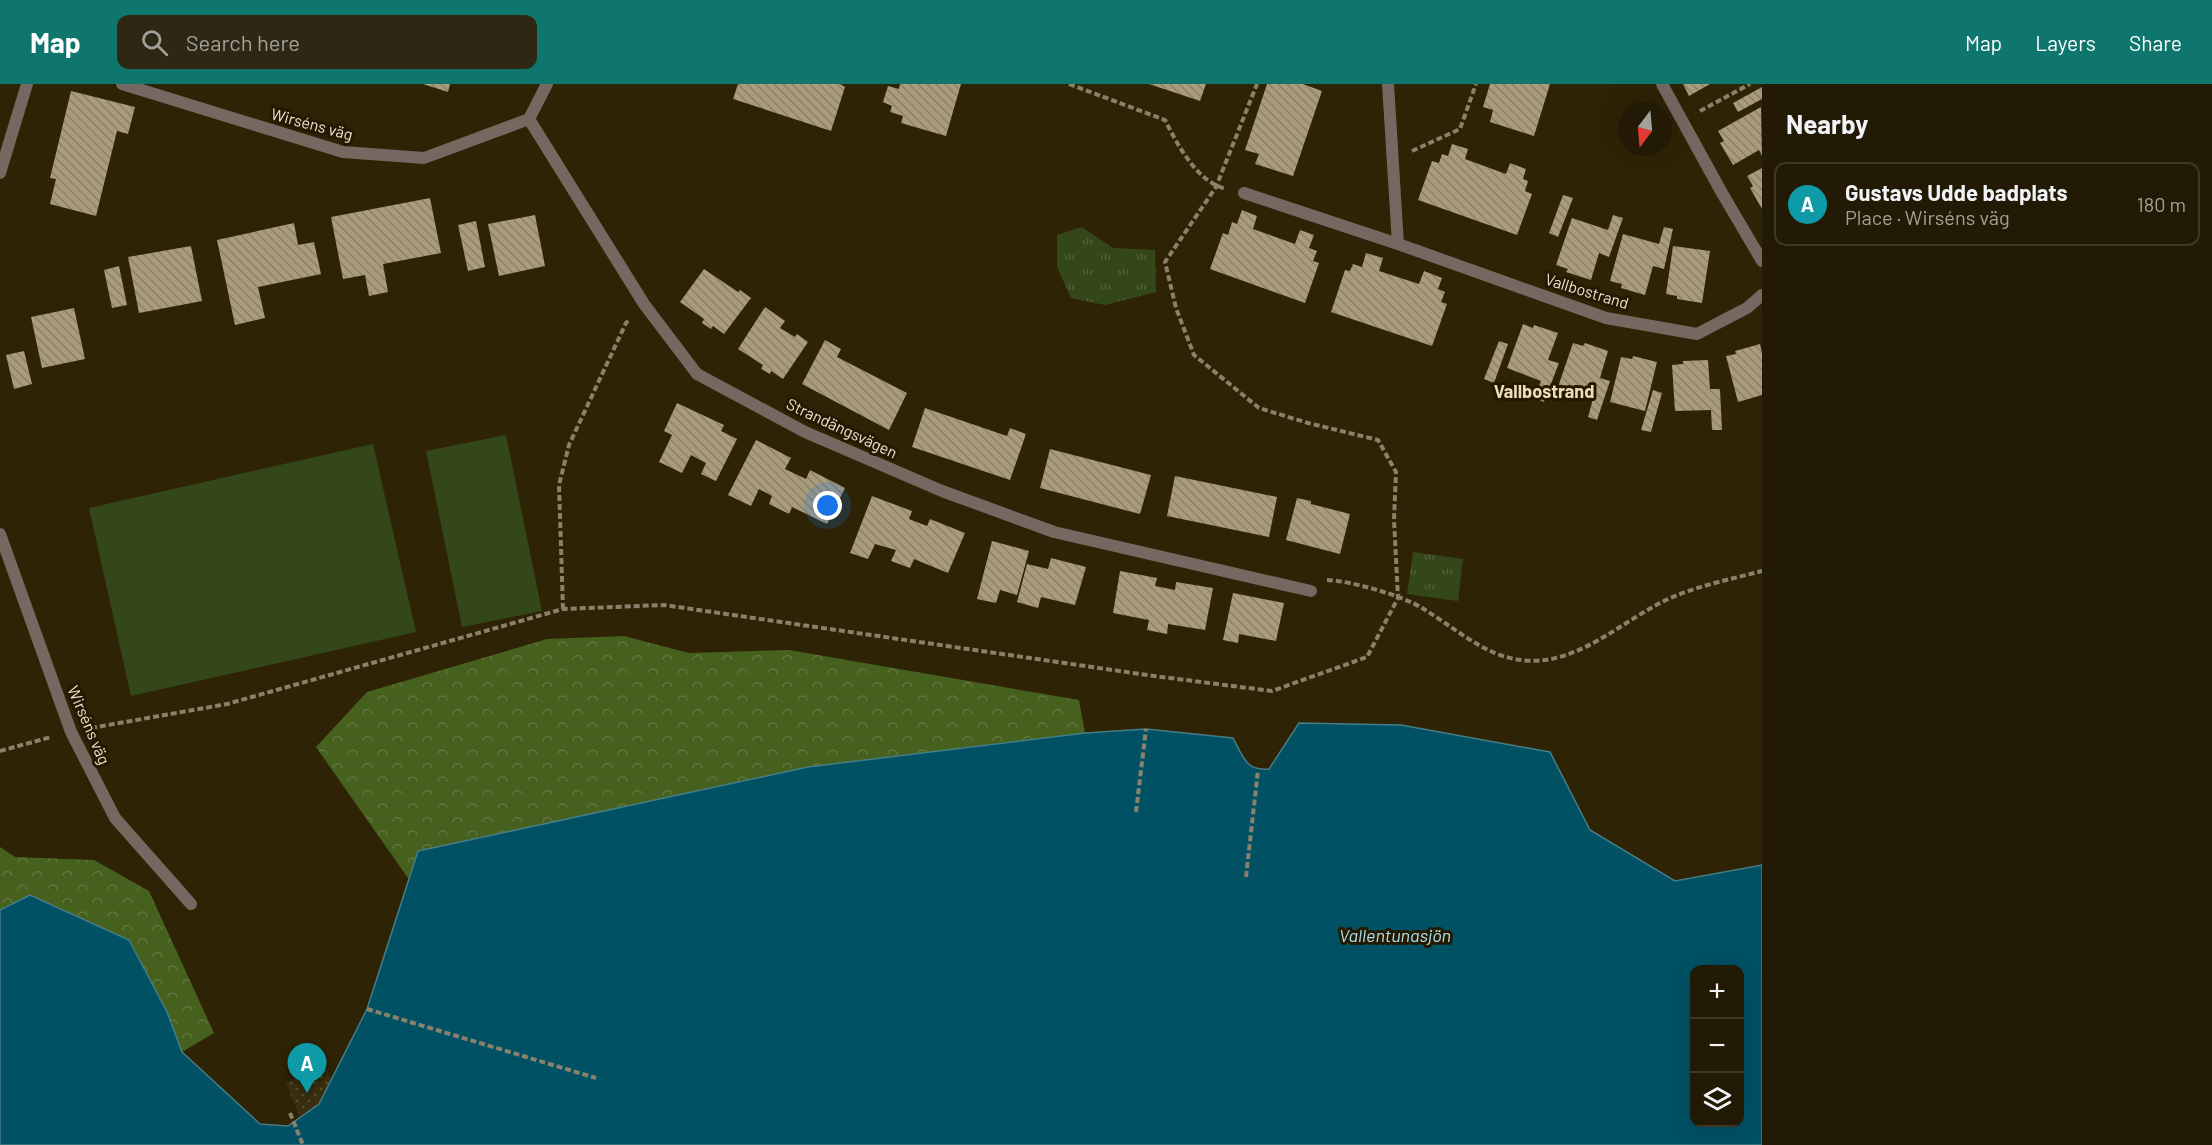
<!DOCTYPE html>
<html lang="en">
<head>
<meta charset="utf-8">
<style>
	:root { --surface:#221a04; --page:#2e2713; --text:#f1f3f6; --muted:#a2a19a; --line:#3f3826; --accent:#0f766e }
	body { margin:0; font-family:Barlow,sans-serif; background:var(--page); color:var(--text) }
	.controls { position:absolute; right:18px; bottom:18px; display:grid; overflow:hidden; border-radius:12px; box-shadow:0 6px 24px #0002 }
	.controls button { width:54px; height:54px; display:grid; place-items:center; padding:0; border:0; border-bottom:2px solid var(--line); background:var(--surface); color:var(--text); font:30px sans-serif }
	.compass { position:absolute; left:1618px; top:18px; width:54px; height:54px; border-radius:50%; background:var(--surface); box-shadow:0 6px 24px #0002; rotate:196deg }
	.you { position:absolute; left:828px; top:422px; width:21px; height:21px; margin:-15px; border:4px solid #fff; border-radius:50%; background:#1a73e8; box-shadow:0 0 0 9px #1a73e833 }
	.badge { display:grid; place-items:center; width:39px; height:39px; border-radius:50%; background:var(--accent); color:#fff; font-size:20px; font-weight:700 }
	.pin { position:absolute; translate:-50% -50px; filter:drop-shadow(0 2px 3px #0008) }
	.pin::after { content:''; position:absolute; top:32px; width:21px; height:18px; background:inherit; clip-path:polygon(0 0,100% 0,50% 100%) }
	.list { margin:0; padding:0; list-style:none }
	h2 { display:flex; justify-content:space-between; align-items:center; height:78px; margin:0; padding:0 24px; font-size:26px }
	h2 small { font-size:20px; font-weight:400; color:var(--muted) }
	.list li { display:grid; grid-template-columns:39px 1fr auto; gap:18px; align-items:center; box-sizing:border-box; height:84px; margin:0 12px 12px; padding:0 12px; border:2px solid var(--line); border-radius:12px }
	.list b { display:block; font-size:22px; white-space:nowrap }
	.list p { margin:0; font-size:20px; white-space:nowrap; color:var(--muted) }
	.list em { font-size:20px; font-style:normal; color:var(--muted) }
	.icon { flex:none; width:33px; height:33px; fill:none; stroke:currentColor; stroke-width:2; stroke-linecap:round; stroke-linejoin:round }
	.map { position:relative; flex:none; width:1762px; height:1061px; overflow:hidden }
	header { display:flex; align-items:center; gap:36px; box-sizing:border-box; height:84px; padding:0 30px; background:var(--accent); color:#fff }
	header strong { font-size:28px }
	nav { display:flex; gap:33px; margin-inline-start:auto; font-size:21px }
	.search { width:420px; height:54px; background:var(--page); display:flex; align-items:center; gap:15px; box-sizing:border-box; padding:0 21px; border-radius:12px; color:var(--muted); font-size:22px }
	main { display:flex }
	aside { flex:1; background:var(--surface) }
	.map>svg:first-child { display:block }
	.grass { fill:url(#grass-tufts) }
	.forest { fill:url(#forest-crowns) }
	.sand { fill:url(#sand-dots) }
	.pitch { fill:#344718 }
	.water { fill:#005164; stroke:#467d85; stroke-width:1.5; fill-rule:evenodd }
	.building { fill:url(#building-back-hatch) }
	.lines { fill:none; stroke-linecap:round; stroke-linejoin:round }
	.path { stroke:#8a816a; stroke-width:4; stroke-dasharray:6 3; stroke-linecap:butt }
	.street { stroke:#766761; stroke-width:12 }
	.labels { text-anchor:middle; stroke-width:6; stroke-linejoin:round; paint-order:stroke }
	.street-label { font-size:16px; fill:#eae3d2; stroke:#251900 }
	.neighbourhood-label { font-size:18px; font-weight:bold; fill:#ecddbb; stroke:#251900 }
	.water-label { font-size:18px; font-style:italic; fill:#aae1f3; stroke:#251900 }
</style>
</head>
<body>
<header>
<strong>Map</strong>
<div class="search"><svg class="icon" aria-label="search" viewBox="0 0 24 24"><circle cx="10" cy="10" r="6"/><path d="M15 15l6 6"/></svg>Search here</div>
<nav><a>Map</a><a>Layers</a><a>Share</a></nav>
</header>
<main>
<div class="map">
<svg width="1762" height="1061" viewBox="0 0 1762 1061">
	<defs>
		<pattern id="grass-tufts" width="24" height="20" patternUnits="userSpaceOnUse" patternTransform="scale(1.5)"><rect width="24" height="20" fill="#344718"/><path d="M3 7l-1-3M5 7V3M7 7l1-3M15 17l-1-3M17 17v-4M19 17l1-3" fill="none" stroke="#526139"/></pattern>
		<pattern id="forest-crowns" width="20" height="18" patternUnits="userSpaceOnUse" patternTransform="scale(1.5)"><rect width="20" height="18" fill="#46601e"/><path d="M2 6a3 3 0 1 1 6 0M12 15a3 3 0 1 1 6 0" fill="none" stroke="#61773e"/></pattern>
		<pattern id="sand-dots" width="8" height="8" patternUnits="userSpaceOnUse" patternTransform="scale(1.5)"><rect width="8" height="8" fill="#382f0e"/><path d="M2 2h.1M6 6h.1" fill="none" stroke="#554d30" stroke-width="1.8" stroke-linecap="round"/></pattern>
		<pattern id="building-back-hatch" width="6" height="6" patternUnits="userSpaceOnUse" patternTransform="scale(1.5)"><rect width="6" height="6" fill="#a99b7b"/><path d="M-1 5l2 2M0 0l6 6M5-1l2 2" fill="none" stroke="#8b8169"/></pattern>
	</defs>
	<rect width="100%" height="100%" fill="#2e2305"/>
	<path class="grass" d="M1082,143L1113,164L1155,166L1156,208L1105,221L1071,214L1057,183V151Z
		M1413,468L1463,475L1458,517L1407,510Z"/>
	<path class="forest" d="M624,552L689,569L789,566L1079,616L1085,649L808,683L418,767L410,797L316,663L367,608L547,555Z
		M0,763L15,773L94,776L149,807L214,949L182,968L167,928L129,856L30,811L0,826Z"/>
	<path class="sand" d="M322,980L332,995L319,1020L300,1034L286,999Z"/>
	<path class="pitch" d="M506,351L542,527L462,543L426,367Z
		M373,360L416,548L131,612L89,424Z"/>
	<path class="water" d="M1299,639L1401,641L1550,668L1590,746L1675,797L1762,781V1061H0V826L30,811L129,856L167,928L182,968L260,1040L288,1042L319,1020L367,925L418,767L808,683L1085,649L1146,645L1233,654C1243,672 1245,687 1269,685ZM1694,886H1740V1038H1694Z"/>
	<path class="building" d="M423,0H450L448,8Z
		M738,0H840L845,3L831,47L733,15Z
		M900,0H961L946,52L901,39L903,32L890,28L892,22L883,18L888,2L899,5Z
		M1149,0H1206L1200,17Z
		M1267,0H1303L1322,7L1293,92L1255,80L1259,70L1245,66Z
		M1490,0H1550L1534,52L1490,38L1493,26L1483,23Z
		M1683,0H1710L1689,12Z
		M1762,3V15L1738,28L1733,19Z
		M71,7L135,23L128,50L117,47L96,132L50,120L56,95L50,94Z
		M1761,23L1762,72L1759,66L1733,81L1720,59L1724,57L1718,47Z
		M1452,60L1468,65L1465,75L1506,90L1510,79L1526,85L1523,95L1528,97L1525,107L1532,110L1517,151L1418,116L1432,77L1439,79L1442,70L1448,72Z
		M1762,84V125L1750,104L1753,102L1747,92Z
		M1563,111L1573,114L1558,153L1549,149Z
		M430,114L441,169L383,180L388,208L369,212L365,191L343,195L331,133Z
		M1242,126L1257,132L1253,145L1295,160L1300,146L1314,151L1309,164L1317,167L1313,177L1319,179L1305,219L1210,185L1223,149L1228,151L1232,138L1237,140Z
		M535,131L545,182L499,192L488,140Z
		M1613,131L1623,134L1609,173L1599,169L1591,196L1566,188L1568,185L1556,181L1572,134L1608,146Z
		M476,137L485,183L468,187L458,141Z
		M294,139L298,161L314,158L321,190L258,203L265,234L235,241L217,156Z
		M1664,143L1673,145L1664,185L1653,182L1645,211L1621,204L1622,200L1610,197L1623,150L1659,160Z
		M191,162L202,217L139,229L128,173Z
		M1673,162L1710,167L1702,219L1677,215V212L1666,210Z
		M1366,169L1383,174L1379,187L1419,200L1424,187L1442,194L1438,205L1445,208L1441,218L1447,220L1432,262L1331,228L1345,186L1350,187L1353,180L1362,183Z
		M119,182L127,221L112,224L104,186Z
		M704,185L738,208L740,206L751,214L724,250L713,242L711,245L702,239L704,235L680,218Z
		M765,223L785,237L780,244L795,253L797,250L808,258L783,295L771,287L770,290L761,285L763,281L738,265Z
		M74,224L85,275L42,284L31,233Z
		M1523,240L1533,244L1534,241L1558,249L1548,276L1559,279L1544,318L1534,314L1541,297L1507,284Z
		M825,256L841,265L837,273L907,309L889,346L802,300Z
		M1499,257L1508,260L1494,299L1484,295Z
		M1573,259L1583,262L1585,259L1608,267L1600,294L1610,297L1597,336L1588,333L1593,315L1558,303Z
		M1760,260L1762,269V311L1738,318L1726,272L1736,270L1735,267Z
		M24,267L32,300L14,305L6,271Z
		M1633,272L1657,278L1645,327L1610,318L1621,273L1632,275Z
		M1708,276L1710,305H1720L1722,346H1712L1711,326L1675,327L1672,281L1683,280V277Z
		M1653,306L1662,309L1651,348L1641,346Z
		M677,319L724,341L721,347L737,355L716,397L701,390L706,379L691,371L682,389L659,378L672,351L664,347Z
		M925,324L1007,352L1010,344L1026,350L1010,396L912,363Z
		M756,356L791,374L785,385L806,395L810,386L845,404L827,440L792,423L789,430L769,420L772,412L759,405L751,422L728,411Z
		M1050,365L1151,391L1140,430L1040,404Z
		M1175,392L1277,413L1269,453L1167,432Z
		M872,412L912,427L909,435L927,442L930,435L965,449L948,489L914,475L910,484L891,477L896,466L875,460L868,475L850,469Z
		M1297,414L1311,417V420L1350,430L1340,470L1286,456Z
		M992,457L1029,467L1017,511L1000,506L996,519L977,515Z
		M1051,474L1086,483L1075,521L1041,513L1038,524L1017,518L1027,480L1048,485Z
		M1120,487L1157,494L1155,502L1175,506L1176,498L1213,504L1205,546L1168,540L1167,550L1147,546L1149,536L1113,529Z
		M1233,509L1284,519L1276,557L1239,550L1238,559L1223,556Z"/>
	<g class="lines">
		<path class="path" d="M1069,0L1165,36C1177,60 1197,98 1226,105
			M1700,27L1750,0
			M1412,67L1460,45L1476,0
			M1327,496C1351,497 1401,511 1422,524C1447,539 1473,561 1500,571C1562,593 1608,547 1658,520C1690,503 1728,496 1762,487
			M563,525L559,401L569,361L626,239L630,235
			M91,644L227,620L563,525L664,521L1154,592L1272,607L1367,573L1398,514L1394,436L1396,388L1378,356L1308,339L1259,324L1194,271L1176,224L1165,178L1216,103L1257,0
			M0,667L51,653
			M1136,728L1146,645
			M1246,793L1258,686
			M367,925L596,994
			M290,1029L303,1061"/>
		<path class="street" d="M122,0L343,68L424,74L529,35
			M547,0L529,35L644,220L697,290L805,348L942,407L1054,448L1311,507
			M1388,0L1398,160L1606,234L1697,250L1747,224L1762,211
			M1662,0L1722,109L1762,177
			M0,89L27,0
			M1244,109L1398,160
			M0,450L71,648L115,734L191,820"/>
	</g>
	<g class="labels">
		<g class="street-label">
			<text transform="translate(312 40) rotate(15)" y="6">Wirséns väg</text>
			<text transform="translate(1587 207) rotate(17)" y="6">Vallbostrand</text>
			<text transform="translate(842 344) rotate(25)" y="6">Strandängsvägen</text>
			<text transform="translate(89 641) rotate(67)" y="6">Wirséns väg</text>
		</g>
		<g class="neighbourhood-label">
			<text x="1544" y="314">Vallbostrand</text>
		</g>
		<g class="water-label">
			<text x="1395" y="858">Vallentunasjön</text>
		</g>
	</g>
</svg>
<div class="controls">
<button>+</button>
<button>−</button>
<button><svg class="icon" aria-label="layers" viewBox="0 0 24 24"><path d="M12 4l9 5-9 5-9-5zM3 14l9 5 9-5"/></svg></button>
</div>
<svg class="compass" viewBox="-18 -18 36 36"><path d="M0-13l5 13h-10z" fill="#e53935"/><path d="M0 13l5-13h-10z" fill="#a2a19a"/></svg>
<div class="you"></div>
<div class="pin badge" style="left:307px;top:1009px;background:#0f9aa8">A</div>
</div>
<aside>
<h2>Nearby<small></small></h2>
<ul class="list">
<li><span class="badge" style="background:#0f9aa8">A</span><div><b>Gustavs Udde badplats</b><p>Place · Wirséns väg</p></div><em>180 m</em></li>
</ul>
</aside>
</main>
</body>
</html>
